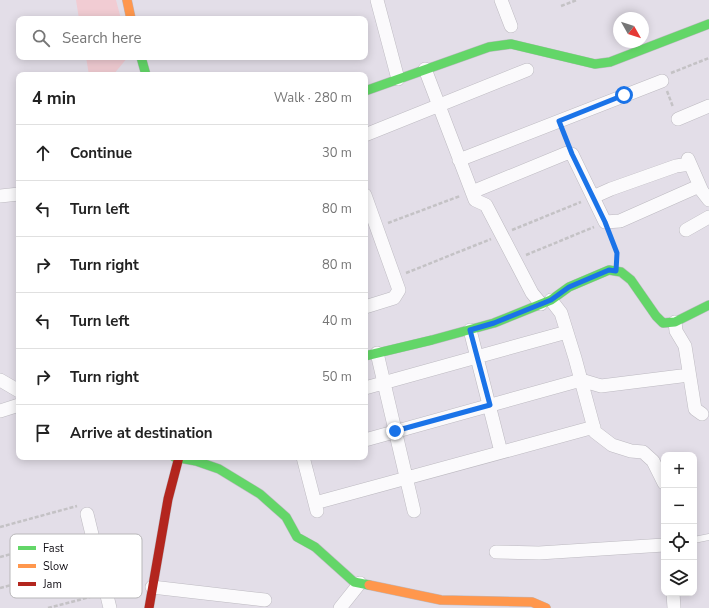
<!DOCTYPE html>
<html lang="en">
<head>
<meta charset="utf-8">
<style>
	:root { --surface:#fff; --page:#f2f2f2; --text:#222; --muted:#767676; --line:#e0e0e0 }
	body { margin:0; font-family:"Nunito Sans",sans-serif; background:var(--page); color:var(--text) }
	.controls { position:absolute; right:12px; bottom:12px; display:grid; overflow:hidden; border-radius:8px; box-shadow:0 2px 10px #0003 }
	.controls button { width:36px; height:36px; display:grid; place-items:center; padding:0; border:0; border-bottom:1px solid var(--line); background:var(--surface); color:var(--text); font:20px sans-serif }
	.compass { position:absolute; left:613px; top:12px; width:36px; height:36px; border-radius:50%; background:var(--surface); box-shadow:0 2px 10px #0003; rotate:129deg }
	.stop { position:absolute; width:12px; height:12px; margin:-9px; border:3px solid #1a73e8; border-radius:50%; background:#fff }
	.stop.end { background:#1a73e8; border-color:#fff; box-shadow:0 1px 4px #0008 }
	.list { margin:0; padding:0; list-style:none }
	h2 { display:flex; justify-content:space-between; align-items:center; height:52px; margin:0; padding:0 16px; font-size:17px }
	h2 small { font-size:13px; font-weight:400; color:var(--muted) }
	.list li { display:grid; grid-template-columns:26px 1fr auto; gap:12px; align-items:center; box-sizing:border-box; height:56px; padding:0 16px; border-top:1px solid var(--line) }
	.list b { display:block; font-size:15px; white-space:nowrap }
	.list em { font-size:13px; font-style:normal; color:var(--muted) }
	.icon { flex:none; width:22px; height:22px; fill:none; stroke:currentColor; stroke-width:2; stroke-linecap:round; stroke-linejoin:round }
	.map { position:relative; flex:none; width:709px; height:608px; overflow:hidden }
	.search { position:absolute; background:var(--surface); box-shadow:0 2px 10px #0003; left:16px; top:16px; width:352px; height:44px; display:flex; align-items:center; gap:10px; box-sizing:border-box; padding:0 14px; border-radius:8px; color:var(--muted); font-size:15px }
	.panel { position:absolute; background:var(--surface); box-shadow:0 2px 10px #0003; left:16px; top:72px; width:352px; height:388px; border-radius:8px }
	.map>svg:first-child { display:block }
	.park { fill:#f1ccd3 }
	.lines { fill:none; stroke-linecap:round; stroke-linejoin:round }
	.lane-casing { stroke:#bdbac1; stroke-width:7 }
	.street-casing { stroke:#bdbac1; stroke-width:14 }
	.fast-casing { stroke:#bdbac1; stroke-width:10 }
	.slow-casing { stroke:#bdbac1; stroke-width:10 }
	.jam-casing { stroke:#bdbac1; stroke-width:10 }
	.path { stroke:#c4c2c5; stroke-width:2.5; stroke-dasharray:4 2; stroke-linecap:butt }
	.lane { stroke:#fbfafc; stroke-width:6 }
	.street { stroke:#fbfafc; stroke-width:13 }
	.fast { stroke:#63d668; stroke-width:9 }
	.slow { stroke:#ff974d; stroke-width:9 }
	.jam { stroke:#b3261e; stroke-width:9 }
	.route { stroke:#1a73e8; stroke-width:5 }
	.key { fill:#fff; stroke:#b8b7b9; stroke-width:1 }
	.key-label { font-size:11px; fill:#120f15 }
</style>
</head>
<body>
<div class="map">
<svg width="709" height="608" viewBox="0 0 709 608">
	<rect width="100%" height="100%" fill="#e3dee8"/>
	<path class="park" d="M76,0H116L121,19H79Z
		M86,57H128L113,75H89Z"/>
	<g class="lines">
		<g class="lane-casing">
			<path id="lane" d="M694,540L709,537"/>
		</g>
		<g class="street-casing">
			<path id="street" d="M377,0L398,79
				M501,0L511,26
				M425,69L475,200L486,205L532,293L541,304
				M678,119L709,106
				M365,135L527,70
				M688,159L702,191L709,200
				M459,160L662,81
				M472,192L567,153L572,154L605,222L620,221L699,186
				M365,195L399,290L394,298L365,307
				M0,196L19,194
				M593,197L611,189L676,166L690,164
				M686,230L709,217
				M551,300L561,313L575,358L595,432L612,445L631,451L643,452L653,461L664,483
				M675,322L676,331L685,346L695,409L702,414
				M470,330L501,452
				M377,353L414,511
				M0,380L19,391
				M365,388L567,332
				M0,411L19,405
				M365,440L581,380L601,386L689,375
				M303,457L317,511
				M315,503L594,427
				M87,514L110,608
				M496,552L539,553L664,545
				M152,587L265,600
				M673,593L674,608
				M340,608L360,583"/>
		</g>
		<g class="fast-casing">
			<path id="fast" d="M141,57L146,75
				M365,91L489,47L511,44L595,64L610,62L709,24
				M365,356L432,340L494,323L551,300L569,287L609,270L621,272L631,280L656,316L663,323L675,322L709,305
				M174,457L196,461L219,469L260,494L286,517L297,537L315,547L354,582L369,585"/>
		</g>
		<g class="slow-casing">
			<path id="slow" d="M127,0L131,19
				M369,585L441,600L532,602L546,608"/>
		</g>
		<g class="jam-casing">
			<path id="jam" d="M149,608L168,499L179,457"/>
		</g>
		<path class="path" d="M561,6L577,0
			M671,73L709,58
			M667,91L673,107
			M388,223L460,196
			M512,230L581,202
			M610,234L617,256
			M526,255L594,227
			M406,273L491,239
			M0,527L77,506
			M0,557L81,535
			M0,588L86,565
			M48,608L94,596"/>
		<use href="#lane" class="lane"/>
		<use href="#street" class="street"/>
		<use href="#fast" class="fast"/>
		<use href="#slow" class="slow"/>
		<use href="#jam" class="jam"/>
	</g>
	<g class="lines">
		<path class="route" d="M395,431L490,405L470,330L494,323L551,300L569,287L609,270L616,271L617,253L605,222L572,154L559,121L624,95"/>
	</g>
	<rect x="10" y="534" width="132" height="64" rx="6" class="key"/>
	<rect x="18" y="546" width="18" height="4" fill="#63d668"/>
	<rect x="18" y="564" width="18" height="4" fill="#ff974d"/>
	<rect x="18" y="582" width="18" height="4" fill="#b3261e"/>
	<g class="key-label">
		<text x="43" y="552">Fast</text>
		<text x="43" y="570">Slow</text>
		<text x="43" y="588">Jam</text>
	</g>
</svg>
<div class="controls">
<button>+</button>
<button>−</button>
<button><svg class="icon" aria-label="locate" viewBox="0 0 24 24"><circle cx="12" cy="12" r="6"/><path d="M12 2v4M12 18v4M2 12h4M18 12h4"/></svg></button>
<button><svg class="icon" aria-label="layers" viewBox="0 0 24 24"><path d="M12 4l9 5-9 5-9-5zM3 14l9 5 9-5"/></svg></button>
</div>
<svg class="compass" viewBox="-18 -18 36 36"><path d="M0-13l5 13h-10z" fill="#e53935"/><path d="M0 13l5-13h-10z" fill="#767676"/></svg>
<div class="stop" style="left:624px;top:95px"></div>
<div class="stop end" style="left:395px;top:431px"></div>
<div class="search"><svg class="icon" aria-label="search" viewBox="0 0 24 24"><circle cx="10" cy="10" r="6"/><path d="M15 15l6 6"/></svg>Search here</div>
<section class="panel">
<h2>4 min<small>Walk · 280 m</small></h2>
<ul class="list">
<li><svg class="icon" aria-label="ahead" viewBox="0 0 24 24"><path d="M12 20V5M6 11l6-6 6 6"/></svg><div><b>Continue</b></div><em>30 m</em></li>
<li><svg class="icon" aria-label="left" viewBox="0 0 24 24"><path d="M17 20v-9H6M10 6l-5 5 5 5"/></svg><div><b>Turn left</b></div><em>80 m</em></li>
<li><svg class="icon" aria-label="right" viewBox="0 0 24 24"><path d="M7 20v-9h11M14 6l5 5-5 5"/></svg><div><b>Turn right</b></div><em>80 m</em></li>
<li><svg class="icon" aria-label="left" viewBox="0 0 24 24"><path d="M17 20v-9H6M10 6l-5 5 5 5"/></svg><div><b>Turn left</b></div><em>40 m</em></li>
<li><svg class="icon" aria-label="right" viewBox="0 0 24 24"><path d="M7 20v-9h11M14 6l5 5-5 5"/></svg><div><b>Turn right</b></div><em>50 m</em></li>
<li><svg class="icon" aria-label="arrive" viewBox="0 0 24 24"><path d="M6 21V4h12l-3 4 3 4H6"/></svg><div><b>Arrive at destination</b></div></li>
</ul>
</section>
</div>
</body>
</html>
